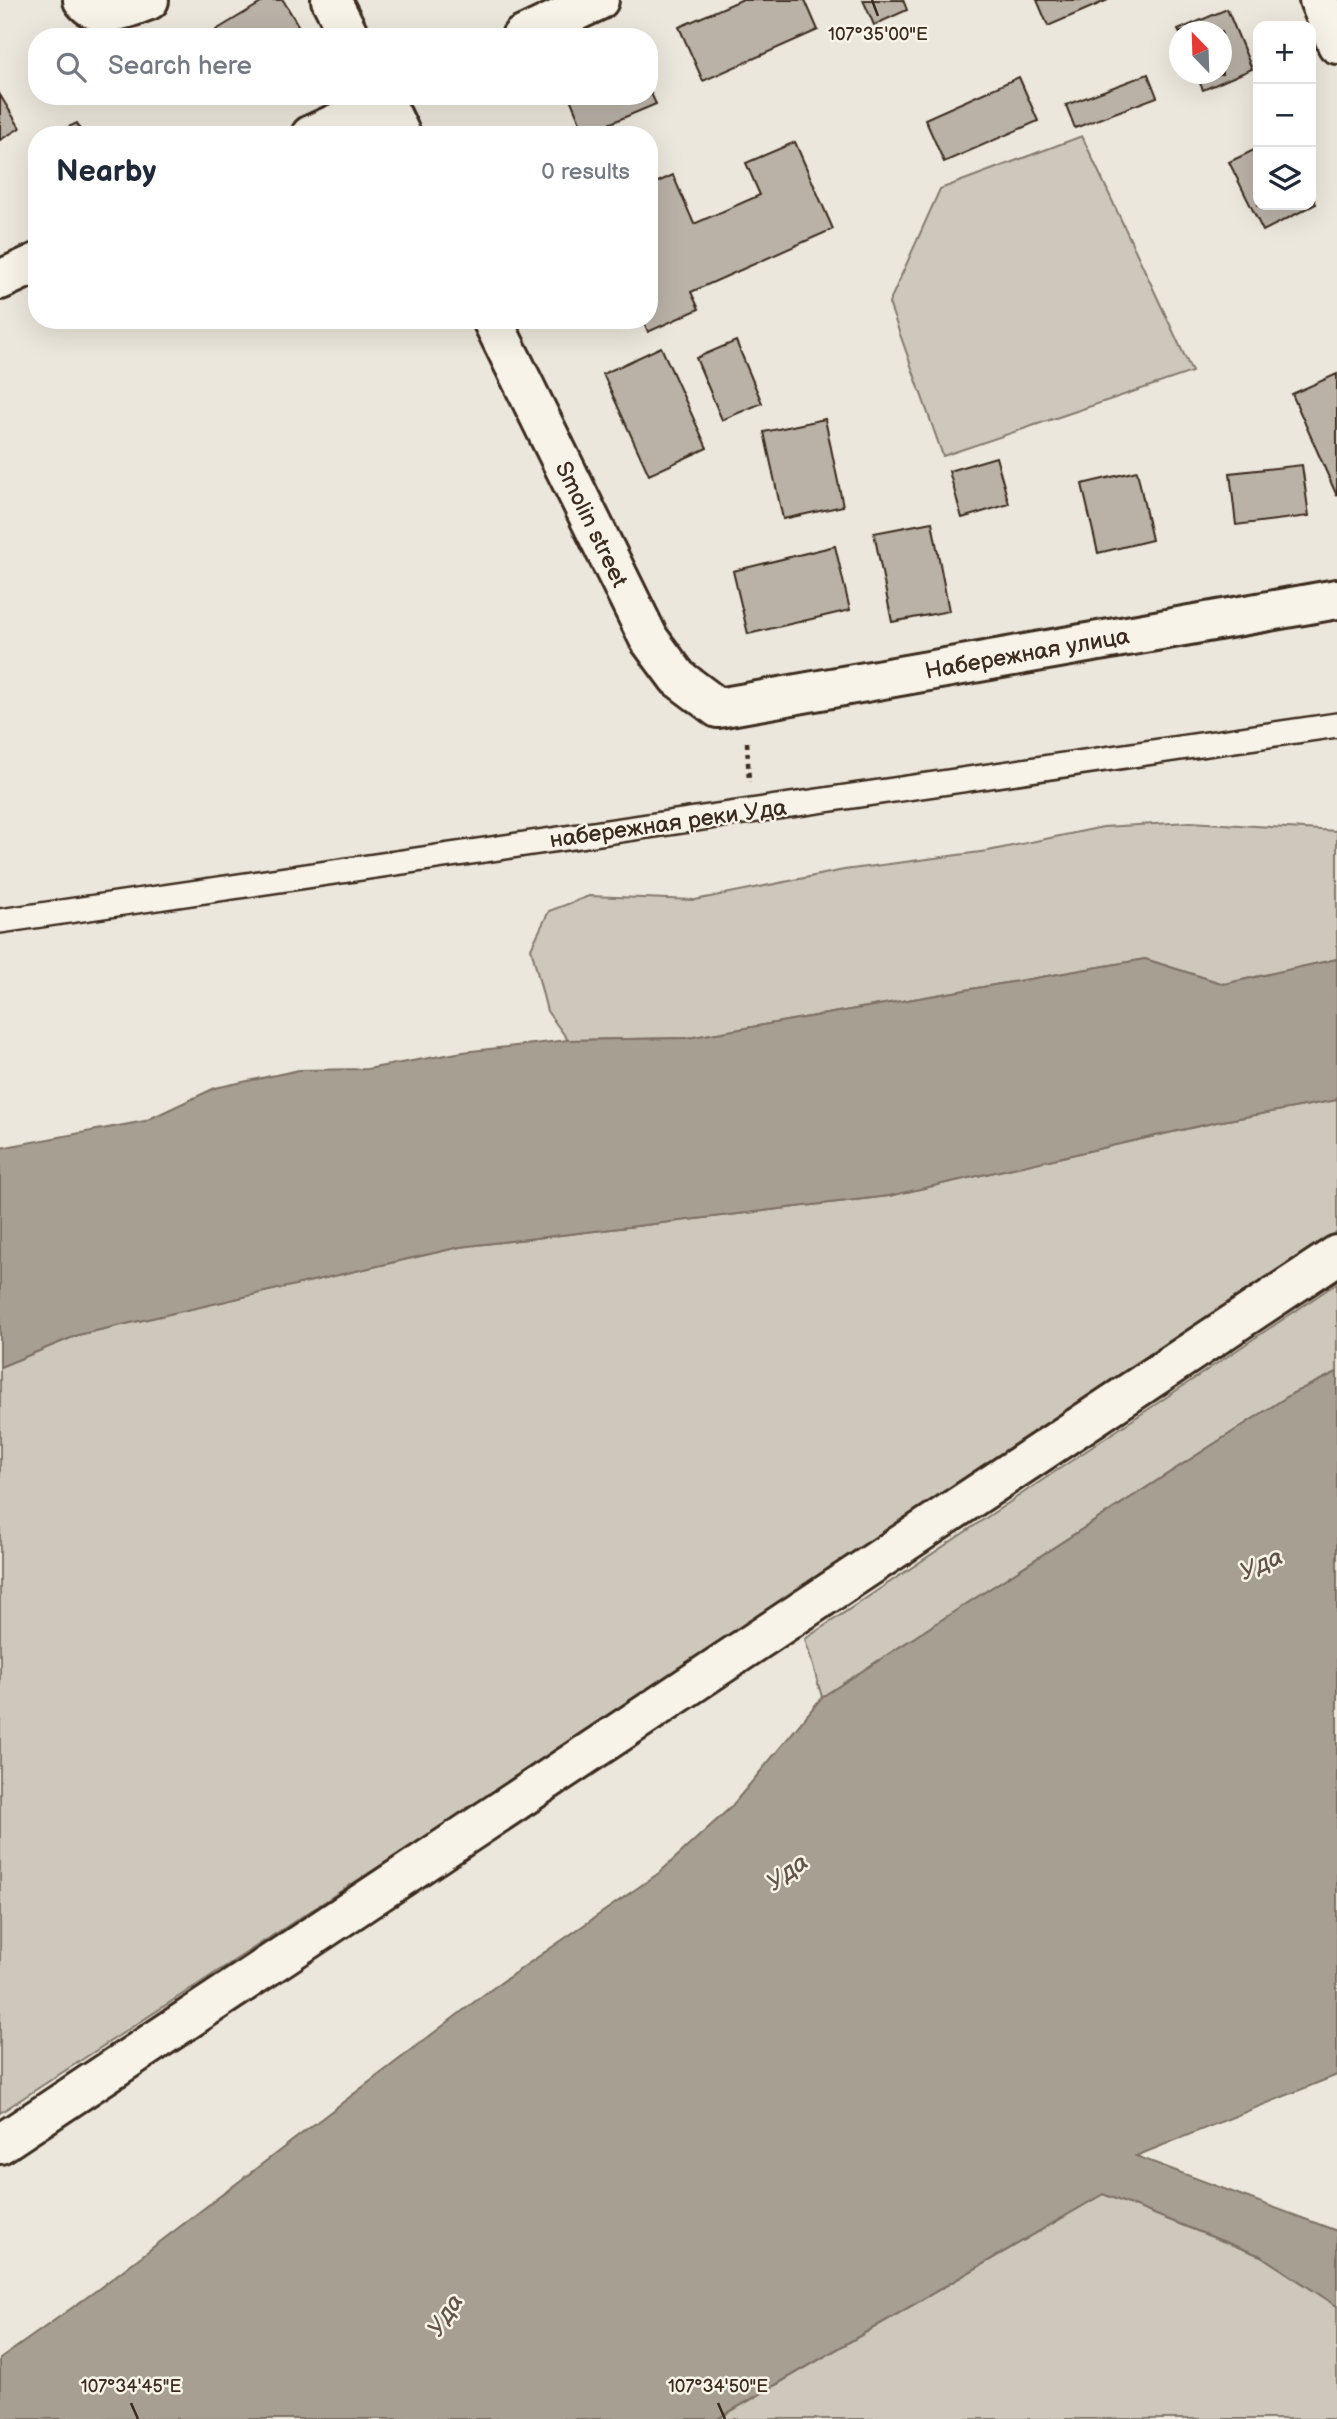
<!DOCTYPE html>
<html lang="en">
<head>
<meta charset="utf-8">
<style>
	:root { --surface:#fff; --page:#f6f6f7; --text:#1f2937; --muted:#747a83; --line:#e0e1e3 }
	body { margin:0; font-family:"Balsamiq Sans",sans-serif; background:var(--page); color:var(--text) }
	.controls { position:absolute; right:21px; top:21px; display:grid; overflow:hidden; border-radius:14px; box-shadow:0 7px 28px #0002 }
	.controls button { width:63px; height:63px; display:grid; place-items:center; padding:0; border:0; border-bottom:2px solid var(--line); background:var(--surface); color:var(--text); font:35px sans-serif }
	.compass { position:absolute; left:1169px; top:21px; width:63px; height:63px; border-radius:50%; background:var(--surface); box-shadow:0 7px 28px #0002; rotate:337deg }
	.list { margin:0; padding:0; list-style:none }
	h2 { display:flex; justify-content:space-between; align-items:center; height:91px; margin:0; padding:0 28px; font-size:30px }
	h2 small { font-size:23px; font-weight:400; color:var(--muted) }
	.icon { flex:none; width:38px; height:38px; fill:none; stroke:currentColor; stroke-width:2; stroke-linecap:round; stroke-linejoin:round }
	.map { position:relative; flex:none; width:1337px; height:2419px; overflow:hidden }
	.search { position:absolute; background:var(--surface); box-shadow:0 7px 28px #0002; left:28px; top:28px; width:630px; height:77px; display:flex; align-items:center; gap:18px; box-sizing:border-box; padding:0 24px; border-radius:28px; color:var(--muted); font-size:26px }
	.panel { position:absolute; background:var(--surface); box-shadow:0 7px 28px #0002; left:28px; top:126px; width:630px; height:203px; border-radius:28px }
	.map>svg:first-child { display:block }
	.green { fill:#cec8bc; stroke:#84796d; stroke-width:2 }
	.water { fill:#a89f93; stroke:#7c7064; stroke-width:2 }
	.building { fill:#bab2a7; stroke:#3b2a1e; stroke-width:2 }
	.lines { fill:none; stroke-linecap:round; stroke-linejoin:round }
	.service-casing { stroke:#3b2a1e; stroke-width:28 }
	.minor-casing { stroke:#3b2a1e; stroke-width:44 }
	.tertiary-casing { stroke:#3b2a1e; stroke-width:44 }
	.path { stroke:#3b2a1e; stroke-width:4.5; stroke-dasharray:5 5; stroke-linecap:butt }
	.service { stroke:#f7f3e8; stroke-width:23 }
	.minor { stroke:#f7f3e8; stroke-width:38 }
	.tertiary { stroke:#f7f3e8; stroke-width:38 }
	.ticks { fill:none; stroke:#3b2a1e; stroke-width:2.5 }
	.labels { text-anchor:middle; stroke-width:5; stroke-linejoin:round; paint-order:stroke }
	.street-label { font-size:23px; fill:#3b2a1e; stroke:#f7f3e8 }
	.water-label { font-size:24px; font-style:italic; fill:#615347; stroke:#f7f3e8 }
	.ticks-label { font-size:18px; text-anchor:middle; fill:#3b2a1e; stroke:#f7f3e8; stroke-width:5; stroke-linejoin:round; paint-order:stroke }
</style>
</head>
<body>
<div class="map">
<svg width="1337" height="2419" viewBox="0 0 1337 2419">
	<rect width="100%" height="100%" fill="#ece7dc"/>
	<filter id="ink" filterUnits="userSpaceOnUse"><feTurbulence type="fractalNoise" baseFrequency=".0143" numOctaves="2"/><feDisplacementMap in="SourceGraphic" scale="14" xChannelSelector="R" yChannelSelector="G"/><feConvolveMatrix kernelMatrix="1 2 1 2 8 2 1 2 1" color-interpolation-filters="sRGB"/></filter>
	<g filter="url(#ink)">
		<path class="green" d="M1082,136L1192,372L943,456L889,303L940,189Z
			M1190,822L1337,831V959L1224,984L1145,959L688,1038L568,1040L547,1011L531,948L549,911L589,896L695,900L844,870L988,851L1103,827Z
			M1337,1100V1232L747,1627L0,2113V1367L78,1335L460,1247L889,1196L1217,1122Z
			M1337,1283V1372L1293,1393L822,1697L805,1639Z
			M1103,2194L1261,2256L1337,2306V2419H718Z"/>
		<path class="water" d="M1145,959L1224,984L1337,959V1100L1217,1122L889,1196L460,1247L78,1335L0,1367V1148L145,1121L215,1088L299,1070L367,1069L463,1052L568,1040L688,1038Z
			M1337,1372V2075L1136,2156L1337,2231V2306L1261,2256L1103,2194L717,2419H0V2359L97,2290L486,1993L659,1873L731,1807L822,1697L1293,1393Z"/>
		<path class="building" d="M266,0H283L305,37H220L216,30Z
			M741,0H805L818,30L703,81L679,27Z
			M863,0H903L907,10L874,25Z
			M1037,0H1108L1048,26Z
			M1227,9L1252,69L1203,90L1196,74H1222V32H1180V34L1178,30Z
			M1148,74L1157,97L1075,128L1066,105Z
			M1019,77L1038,121L944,162L925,119Z
			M649,89L656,104L585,134L569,96H649Z
			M0,95L20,128L0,140Z
			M77,123L82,135H51Z
			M795,142L833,229L691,292L699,309L648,332L643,320H649V186L673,175L694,224L760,195L746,163Z
			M1258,148V205H1311V193L1316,204L1263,231L1229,162Z
			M736,341L762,403L722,420L696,358Z
			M661,347L707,448L649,475L603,374Z
			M1337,374V496L1292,394Z
			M825,419L843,506L783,519L764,432Z
			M996,457L1009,504L962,518L949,471Z
			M1302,465L1309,516L1236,525L1230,473Z
			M1137,471L1152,540L1098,553L1082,484Z
			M932,522L949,611L892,622L874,533Z
			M835,546L850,610L748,634L733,571Z"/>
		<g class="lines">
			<g class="service-casing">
				<path id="service" d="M0,921L1337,725"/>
			</g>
			<g class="minor-casing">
				<path id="minor" d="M83,0C100,22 129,8 149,0
					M331,0L350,37
					M1319,0L1337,44
					M521,37L599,0
					M382,96L401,135
					M492,320L649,639L678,678L718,708L1337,599
					M0,2144L1337,1255"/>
			</g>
			<g class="tertiary-casing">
				<path id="tertiary" d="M311,135L385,101
					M0,280L37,263"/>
			</g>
			<path class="path" d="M747,742L749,782"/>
			<use href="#service" class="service"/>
			<use href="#minor" class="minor"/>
			<use href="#tertiary" class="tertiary"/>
		</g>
	</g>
	<path class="ticks" d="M872,0L878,16M131,2403L138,2419M718,2403L725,2419"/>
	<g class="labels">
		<g class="street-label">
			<text transform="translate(592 524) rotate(64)" y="8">Smolin street</text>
			<text transform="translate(1027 653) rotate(-10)" y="8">Набережная улица</text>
			<text transform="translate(668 823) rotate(-8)" y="8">набережная реки Уда</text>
		</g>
		<g class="water-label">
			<text transform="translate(1261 1564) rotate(-24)" y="8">Уда</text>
			<text transform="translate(787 1872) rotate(-36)" y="8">Уда</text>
			<text transform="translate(445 2315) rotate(-57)" y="8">Уда</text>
		</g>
	</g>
	<g class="ticks-label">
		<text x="878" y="40">107°35'00"E</text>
		<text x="131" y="2392">107°34'45"E</text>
		<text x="718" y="2392">107°34'50"E</text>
	</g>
</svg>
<div class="controls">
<button>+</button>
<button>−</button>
<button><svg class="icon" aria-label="layers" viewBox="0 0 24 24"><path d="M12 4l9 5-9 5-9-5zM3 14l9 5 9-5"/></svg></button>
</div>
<svg class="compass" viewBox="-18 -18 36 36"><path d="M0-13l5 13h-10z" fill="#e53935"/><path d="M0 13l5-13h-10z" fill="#747a83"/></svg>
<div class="search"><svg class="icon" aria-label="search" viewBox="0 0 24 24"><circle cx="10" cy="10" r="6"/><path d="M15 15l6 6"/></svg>Search here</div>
<section class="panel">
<h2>Nearby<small>0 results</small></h2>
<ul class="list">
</ul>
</section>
</div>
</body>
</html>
